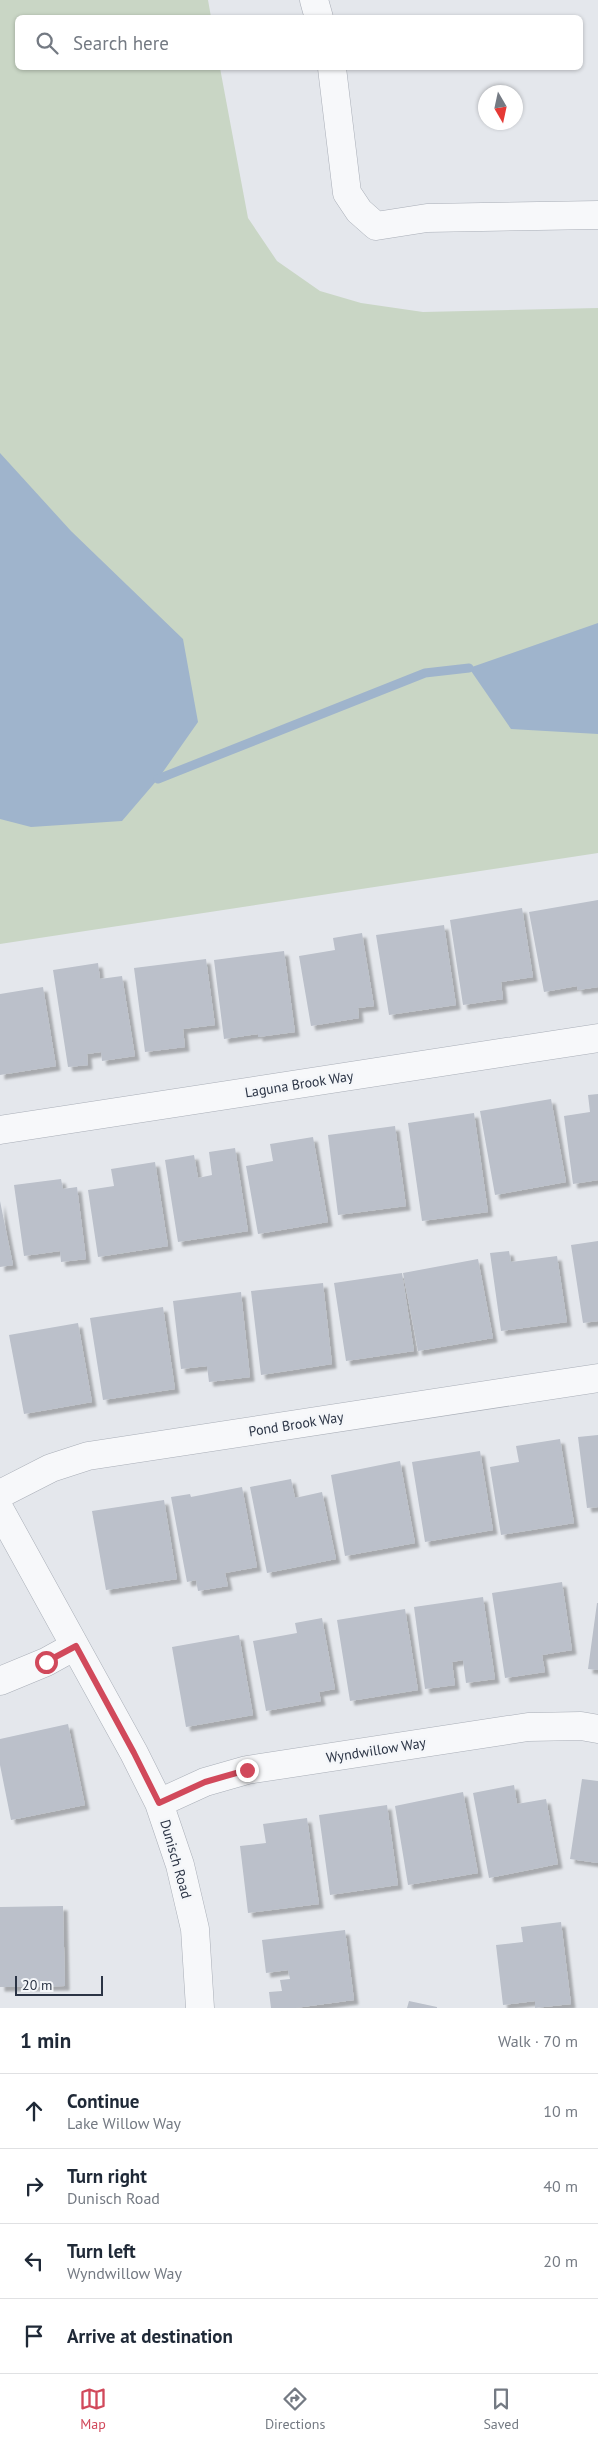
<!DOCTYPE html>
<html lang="en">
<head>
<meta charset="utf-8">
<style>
	:root { --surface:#fff; --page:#f6f6f7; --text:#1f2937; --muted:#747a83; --line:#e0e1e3; --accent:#d1495b }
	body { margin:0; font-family:"PT Sans",sans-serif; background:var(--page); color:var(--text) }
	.compass { position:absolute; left:478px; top:85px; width:45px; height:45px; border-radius:50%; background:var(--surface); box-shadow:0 1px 4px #0004; rotate:171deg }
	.scale { position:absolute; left:15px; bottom:12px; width:88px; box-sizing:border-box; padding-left:5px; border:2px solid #2b3445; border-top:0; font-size:14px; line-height:18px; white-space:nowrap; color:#2b3445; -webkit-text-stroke:4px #f4f6f9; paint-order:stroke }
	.stop { position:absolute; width:15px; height:15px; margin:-11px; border:4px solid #d1495b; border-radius:50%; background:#fff }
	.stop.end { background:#d1495b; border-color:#fff; box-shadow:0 1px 5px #0008 }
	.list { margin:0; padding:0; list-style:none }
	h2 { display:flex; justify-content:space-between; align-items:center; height:65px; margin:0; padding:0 20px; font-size:21px }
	h2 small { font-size:16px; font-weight:400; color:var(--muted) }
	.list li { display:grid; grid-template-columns:32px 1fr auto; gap:15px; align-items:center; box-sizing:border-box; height:75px; padding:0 20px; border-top:1px solid var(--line) }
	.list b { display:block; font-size:19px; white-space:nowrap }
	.list p { margin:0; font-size:16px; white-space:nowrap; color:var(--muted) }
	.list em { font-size:16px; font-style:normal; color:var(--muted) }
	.icon { flex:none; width:28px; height:28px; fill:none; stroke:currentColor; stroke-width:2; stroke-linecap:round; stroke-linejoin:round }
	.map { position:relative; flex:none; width:598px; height:2008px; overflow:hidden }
	.search { position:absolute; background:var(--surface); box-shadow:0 1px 4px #0004; left:15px; right:15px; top:15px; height:55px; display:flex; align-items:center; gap:12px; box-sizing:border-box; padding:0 18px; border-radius:8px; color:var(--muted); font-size:19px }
	.sheet { height:365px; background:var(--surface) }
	nav { display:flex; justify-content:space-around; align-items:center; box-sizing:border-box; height:70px; border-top:1px solid var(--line); background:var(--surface); font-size:14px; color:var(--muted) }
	nav a { display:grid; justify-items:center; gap:2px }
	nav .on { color:var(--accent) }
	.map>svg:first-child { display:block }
	.green { fill:#c9d6c5 }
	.water { fill:#9fb4cc }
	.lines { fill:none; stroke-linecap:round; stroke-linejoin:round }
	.stream { stroke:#9fb4cc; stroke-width:9 }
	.building { fill:#bbc0ca; filter:url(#shadow) }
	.minor-casing { stroke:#a9aeb7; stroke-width:29 }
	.minor { stroke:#f7f8fa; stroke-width:28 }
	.route { stroke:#d1495b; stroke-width:6 }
	.labels { text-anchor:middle; stroke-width:5; stroke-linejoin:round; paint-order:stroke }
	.street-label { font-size:14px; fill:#2b3445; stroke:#f4f6f9 }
</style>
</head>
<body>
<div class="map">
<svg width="598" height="2008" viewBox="0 0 598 2008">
	<defs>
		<filter id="shadow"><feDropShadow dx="4.5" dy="4.5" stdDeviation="1" flood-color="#0004"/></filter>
	</defs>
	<rect width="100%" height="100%" fill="#e4e7ec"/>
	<path class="green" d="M0,0H208L211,17L18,18V68H220L248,218L277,261L320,291L361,303L423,312L598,308V853L0,944Z"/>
	<path class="water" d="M0,453L71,531L183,639L198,722L158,779L122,821L31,827L0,819Z
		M598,623V734L511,729L469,668Z"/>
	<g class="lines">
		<path class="stream" d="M158,779L425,673L469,668"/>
	</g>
	<path class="building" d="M598,900V987L578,990L577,986L544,992L529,912Z
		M522,908L533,977L501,982L503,999L463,1005L450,920Z
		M444,925L456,1005L389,1015L376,935Z
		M362,933L374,1006L358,1008L359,1018L311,1026L299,956L335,950L333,938Z
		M284,951L295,1032L258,1037V1034L224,1039L214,960Z
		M206,959L215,1025L183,1029L185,1047L145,1052L134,968Z
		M98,963L100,979L122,976L135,1056L102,1061L101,1052L87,1054L88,1065L68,1067L53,970Z
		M43,987L56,1066L0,1075V994Z
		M598,1094V1180L573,1184L564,1116L590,1112L588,1095Z
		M551,1099L566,1182L495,1195L480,1111Z
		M474,1113L488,1212L422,1221L408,1123Z
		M395,1126L406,1206L338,1215L328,1135Z
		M313,1137L328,1222L258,1234L246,1166L273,1161L270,1144Z
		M235,1148L248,1231L178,1242L165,1160L194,1155L198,1178L212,1175L209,1152Z
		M155,1162L168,1246L98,1257L88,1190L114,1186L111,1169Z
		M61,1179L63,1189L77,1187L86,1259L61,1262L60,1251L24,1256L14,1185Z
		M0,1201L13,1265L0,1267Z
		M598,1241V1321L583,1323L571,1245Z
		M509,1251L511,1262L557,1256L567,1322L501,1331L490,1253Z
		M478,1259L493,1338L418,1351L403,1273Z
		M402,1273L414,1351L346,1361L334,1283Z
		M323,1283L332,1364L261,1375L251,1291Z
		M241,1292L250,1377L209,1382L207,1366L181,1369L173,1301Z
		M163,1307L175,1389L103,1400L90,1318Z
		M78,1323L92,1402L24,1414L9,1335Z
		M598,1435V1507L587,1508L578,1437Z
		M560,1439L574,1523L501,1535L490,1467L519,1462L516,1446Z
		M480,1451L493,1530L425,1542L412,1462Z
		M400,1461L415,1543L345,1556L331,1475Z
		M291,1479L295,1498L322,1492L336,1559L267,1573L250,1487Z
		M242,1487L257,1567L225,1573L228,1586L198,1591L196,1580L187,1582L171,1497L190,1494L191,1497Z
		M164,1500L177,1579L106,1590L92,1511Z
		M562,1582L572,1650L542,1655L545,1672L505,1678L492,1593Z
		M483,1597L495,1679L466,1683L463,1660L452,1662L455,1685L425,1689L414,1607Z
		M597,1603H598V1670L588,1669Z
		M405,1609L418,1690L350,1701L337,1620Z
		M322,1618L335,1689L319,1692L321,1701L266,1711L253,1641L297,1633L295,1623Z
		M239,1635L253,1715L186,1727L172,1647Z
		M68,1724L85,1805L11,1820L0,1765V1739Z
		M582,1779L598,1781V1863L570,1859Z
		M514,1785L517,1804L546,1799L558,1864L489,1878L473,1793Z
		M463,1792L478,1873L408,1885L395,1806Z
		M387,1805L398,1885L330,1895L319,1815Z
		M307,1818L319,1904L248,1913L240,1846L266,1843L263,1824Z
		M63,1906L65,1986L0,1987V1907Z
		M561,1922L571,2004L535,2008V2001L503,2005L496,1945L523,1942L521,1927Z
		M345,1930L354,2000L295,2008H271L269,1992L282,1991L280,1980L290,1979L288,1970L266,1973L262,1940Z
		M409,2001L437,2007V2008H407Z"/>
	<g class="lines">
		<g class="minor-casing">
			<path id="minor" d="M314,0L319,18
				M332,68L347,193L359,211L376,226L427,218L598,215
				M0,1130L598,1038
				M0,1494L51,1468L88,1456L598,1378
				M0,1510L134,1753L159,1803L180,1865L195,1929L200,2008
				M0,1681L46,1662L75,1646
				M159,1803L205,1782L247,1770L528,1727L581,1726L598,1729"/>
		</g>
		<use href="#minor" class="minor"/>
	</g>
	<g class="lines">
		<path class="route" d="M46,1662L76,1646L134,1753L159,1803L205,1782L247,1770"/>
	</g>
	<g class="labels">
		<g class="street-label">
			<text transform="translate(299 1084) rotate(-9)" y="5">Laguna Brook Way</text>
			<text transform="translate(296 1424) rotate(-9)" y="5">Pond Brook Way</text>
			<text transform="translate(376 1750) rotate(-9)" y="5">Wyndwillow Way</text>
			<text transform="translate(176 1859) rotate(74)" y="5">Dunisch Road</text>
		</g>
	</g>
</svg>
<svg class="compass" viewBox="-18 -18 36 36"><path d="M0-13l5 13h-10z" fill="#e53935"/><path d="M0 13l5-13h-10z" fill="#747a83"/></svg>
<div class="scale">20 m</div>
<div class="stop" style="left:46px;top:1662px"></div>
<div class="stop end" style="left:247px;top:1770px"></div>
<div class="search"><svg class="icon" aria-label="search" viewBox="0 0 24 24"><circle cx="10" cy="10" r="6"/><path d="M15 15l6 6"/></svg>Search here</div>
</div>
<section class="sheet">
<h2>1 min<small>Walk · 70 m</small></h2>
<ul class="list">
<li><svg class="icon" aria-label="ahead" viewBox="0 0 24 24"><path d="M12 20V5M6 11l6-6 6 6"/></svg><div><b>Continue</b><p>Lake Willow Way</p></div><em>10 m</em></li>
<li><svg class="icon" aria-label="right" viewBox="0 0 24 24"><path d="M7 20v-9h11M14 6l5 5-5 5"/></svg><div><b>Turn right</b><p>Dunisch Road</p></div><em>40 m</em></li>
<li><svg class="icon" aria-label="left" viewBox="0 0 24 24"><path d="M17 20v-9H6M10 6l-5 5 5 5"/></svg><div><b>Turn left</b><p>Wyndwillow Way</p></div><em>20 m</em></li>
<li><svg class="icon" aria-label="arrive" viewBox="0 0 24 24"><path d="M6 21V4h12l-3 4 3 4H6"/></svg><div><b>Arrive at destination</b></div></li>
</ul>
</section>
<nav>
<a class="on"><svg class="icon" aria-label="map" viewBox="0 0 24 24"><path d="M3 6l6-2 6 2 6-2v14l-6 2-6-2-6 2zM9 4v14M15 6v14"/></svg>Map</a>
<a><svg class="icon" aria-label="directions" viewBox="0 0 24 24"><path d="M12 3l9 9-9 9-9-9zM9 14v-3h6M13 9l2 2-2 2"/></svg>Directions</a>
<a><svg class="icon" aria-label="saved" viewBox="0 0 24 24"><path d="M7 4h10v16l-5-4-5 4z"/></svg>Saved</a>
</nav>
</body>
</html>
